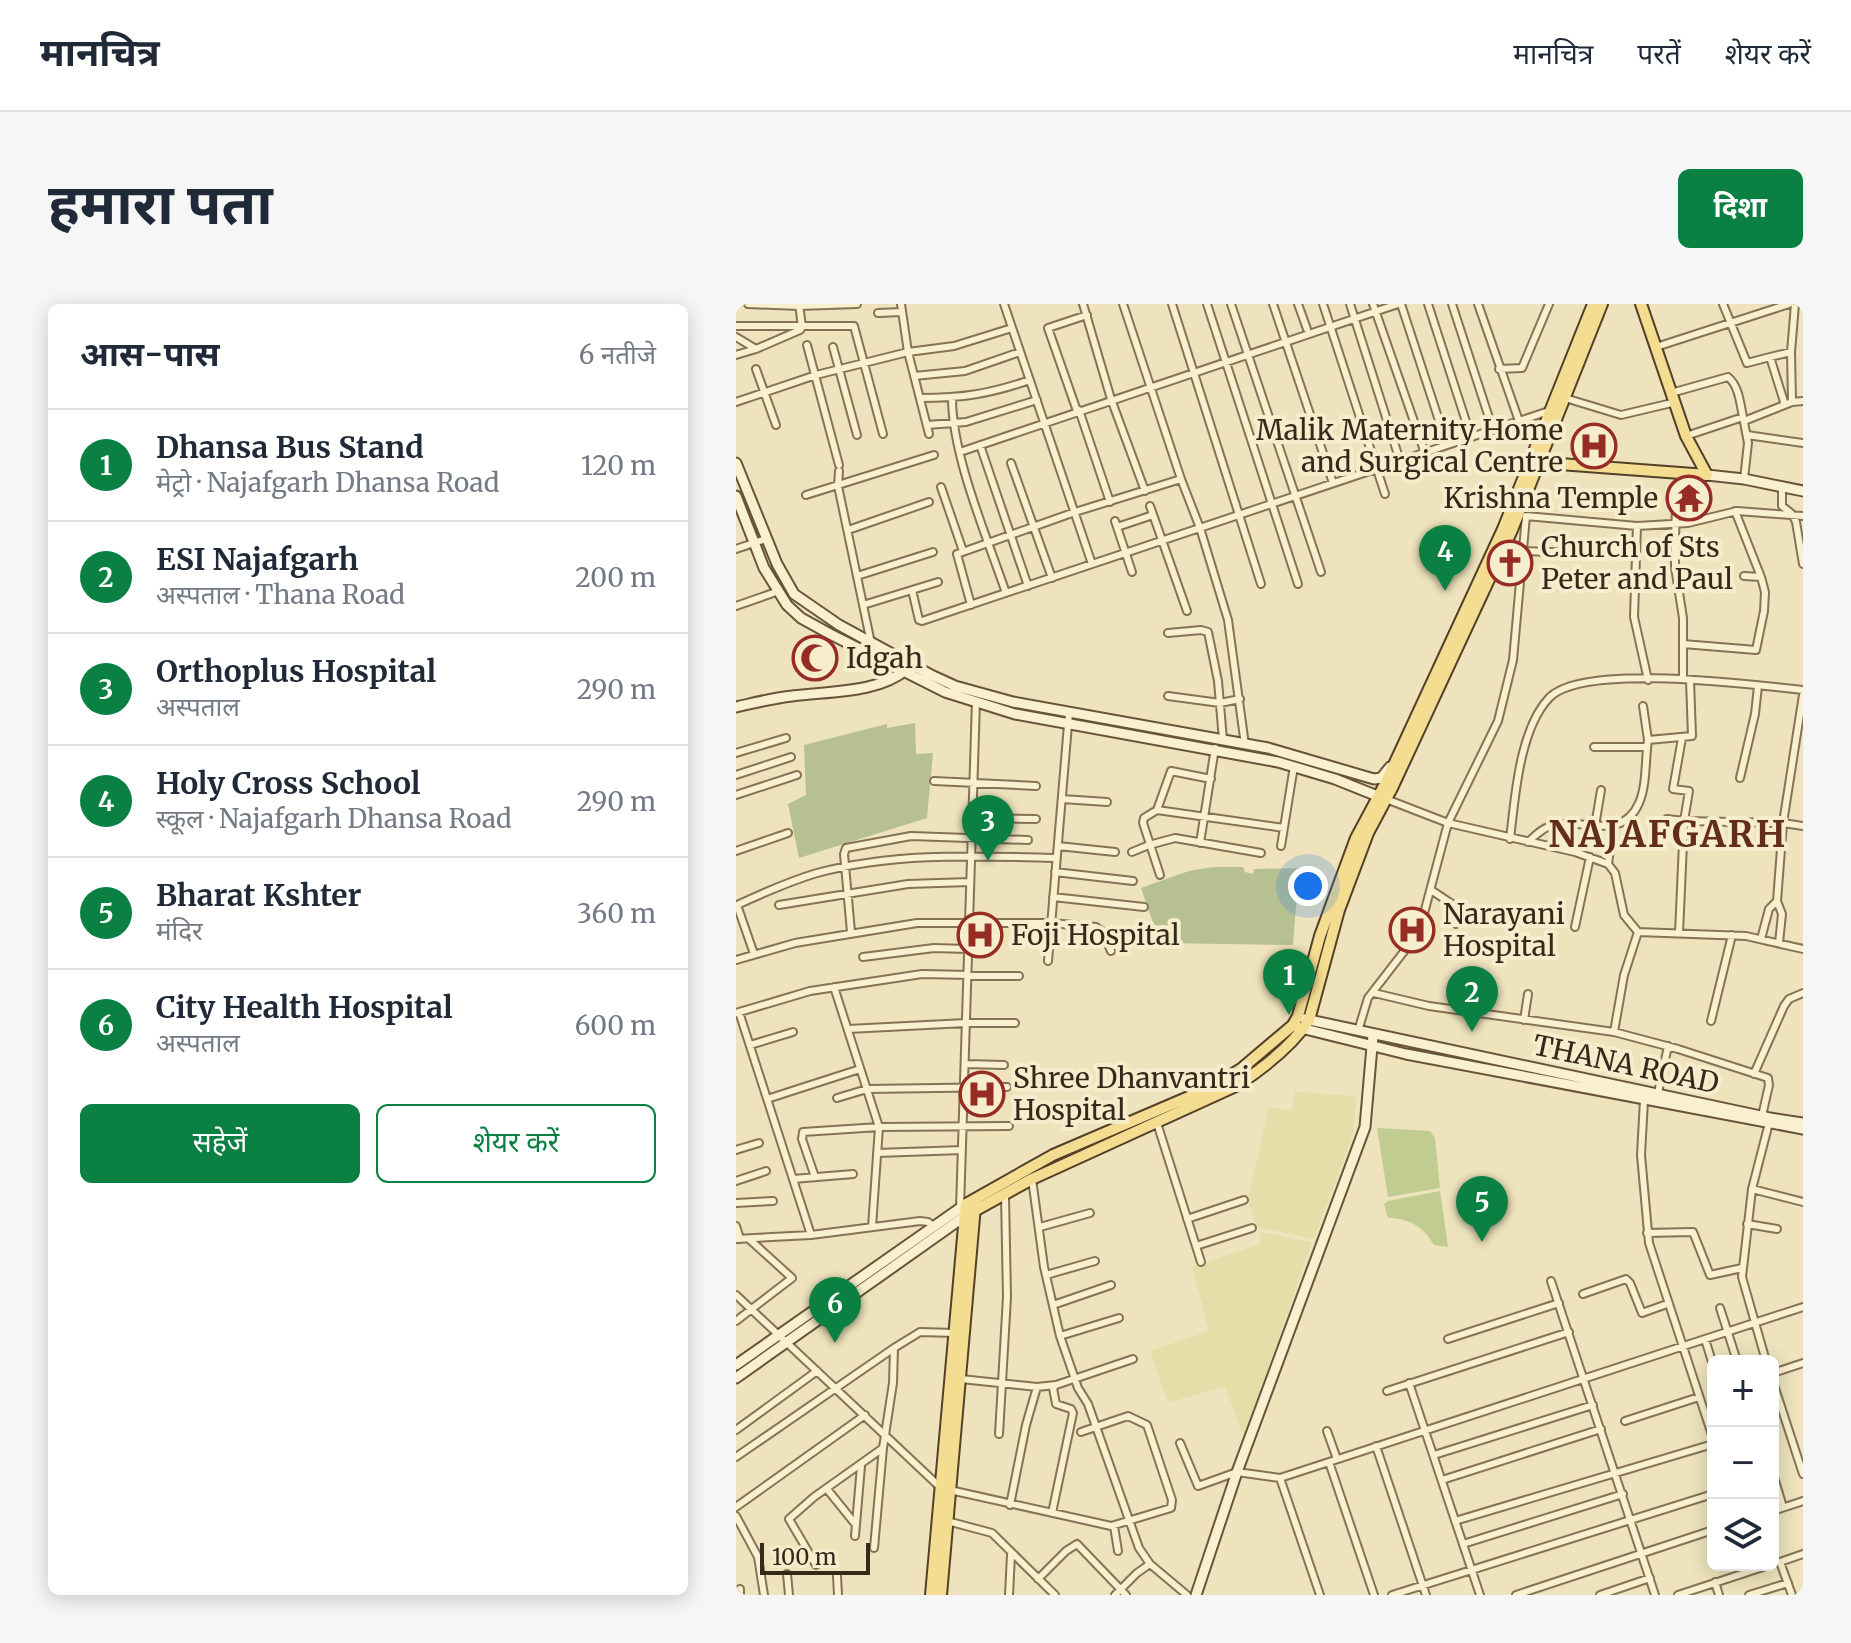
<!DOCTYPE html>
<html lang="hi">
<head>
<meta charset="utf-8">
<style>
	:root { --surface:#fff; --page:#f6f6f7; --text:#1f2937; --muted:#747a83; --line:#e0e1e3; --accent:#0b8043 }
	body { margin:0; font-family:Merriweather,"Noto Sans Devanagari",serif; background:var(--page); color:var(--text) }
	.controls { position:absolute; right:24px; bottom:24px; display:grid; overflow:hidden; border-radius:12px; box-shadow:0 4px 20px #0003 }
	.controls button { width:72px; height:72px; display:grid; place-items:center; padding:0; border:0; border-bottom:2px solid var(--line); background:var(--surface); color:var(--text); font:40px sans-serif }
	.scale { position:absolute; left:24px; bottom:20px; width:110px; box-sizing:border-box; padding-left:8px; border:4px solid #35291b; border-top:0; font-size:22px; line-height:28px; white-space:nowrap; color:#35291b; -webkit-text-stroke:6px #f6edcc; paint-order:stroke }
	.you { position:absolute; left:572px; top:582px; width:28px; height:28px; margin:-20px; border:6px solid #fff; border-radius:50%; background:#1a73e8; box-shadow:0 0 0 12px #1a73e833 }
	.badge { display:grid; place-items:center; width:52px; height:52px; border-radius:50%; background:var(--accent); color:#fff; font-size:26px; font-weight:700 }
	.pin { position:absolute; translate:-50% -66px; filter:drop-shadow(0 2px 4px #0008) }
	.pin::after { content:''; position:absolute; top:42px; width:28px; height:24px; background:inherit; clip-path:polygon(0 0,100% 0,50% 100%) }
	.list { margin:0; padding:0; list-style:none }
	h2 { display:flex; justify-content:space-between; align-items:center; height:104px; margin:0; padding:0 32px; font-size:34px }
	h2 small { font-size:26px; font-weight:400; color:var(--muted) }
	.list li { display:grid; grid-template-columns:52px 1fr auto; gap:24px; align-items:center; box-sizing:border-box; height:112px; padding:0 32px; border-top:2px solid var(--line) }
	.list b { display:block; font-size:30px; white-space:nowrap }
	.list p { margin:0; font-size:26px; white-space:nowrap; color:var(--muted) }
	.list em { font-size:26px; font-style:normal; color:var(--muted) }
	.actions { display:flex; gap:16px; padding:24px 32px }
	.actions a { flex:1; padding:18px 0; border:2px solid var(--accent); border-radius:12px; text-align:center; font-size:28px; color:var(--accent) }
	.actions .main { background:var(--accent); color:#fff }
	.icon { flex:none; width:44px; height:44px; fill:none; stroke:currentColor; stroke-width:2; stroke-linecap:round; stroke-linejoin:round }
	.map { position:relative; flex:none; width:1067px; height:1291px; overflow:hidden; border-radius:12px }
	header { display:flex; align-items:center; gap:48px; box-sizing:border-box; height:112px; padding:0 40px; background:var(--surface); border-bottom:2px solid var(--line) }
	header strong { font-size:38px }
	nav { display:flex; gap:44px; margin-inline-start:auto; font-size:28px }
	.intro { display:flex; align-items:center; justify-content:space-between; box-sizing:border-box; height:192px; padding:0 48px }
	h1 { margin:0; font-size:56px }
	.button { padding:20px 36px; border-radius:12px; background:var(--accent); color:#fff; font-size:28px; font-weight:700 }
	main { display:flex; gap:48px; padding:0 48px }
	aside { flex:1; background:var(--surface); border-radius:12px; box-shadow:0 4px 20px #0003 }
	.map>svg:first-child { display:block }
	.farmland { fill:#e4dfa9 }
	.green { fill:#c1cc90 }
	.cemetery { fill:#b7c090 }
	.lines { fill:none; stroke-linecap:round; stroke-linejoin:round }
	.street-casing { stroke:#867355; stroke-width:10 }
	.secondary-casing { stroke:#685439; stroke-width:13 }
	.primary-casing { stroke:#53402a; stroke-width:14 }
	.street { stroke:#f9f0cf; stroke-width:6 }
	.secondary { stroke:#f9f0cf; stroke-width:9 }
	.primary { stroke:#f4dd91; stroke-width:10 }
	.labels { text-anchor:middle; stroke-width:8; stroke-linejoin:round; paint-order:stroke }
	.poi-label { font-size:28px; fill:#35291b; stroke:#f6edcc; text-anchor:start }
	.street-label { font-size:28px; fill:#35291b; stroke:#f6edcc }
	.district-label { font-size:36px; font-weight:bold; letter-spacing:2px; fill:#622e19; stroke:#f6edcc }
</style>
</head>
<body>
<header>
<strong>मानचित्र</strong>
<nav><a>मानचित्र</a><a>परतें</a><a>शेयर करें</a></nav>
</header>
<div class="intro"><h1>हमारा पता</h1><a class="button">दिशा</a></div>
<main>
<aside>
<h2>आस-पास<small>6 नतीजे</small></h2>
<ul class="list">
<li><span class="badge">1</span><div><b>Dhansa Bus Stand</b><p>मेट्रो · Najafgarh Dhansa Road</p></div><em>120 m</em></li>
<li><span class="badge">2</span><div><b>ESI Najafgarh</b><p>अस्पताल · Thana Road</p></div><em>200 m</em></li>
<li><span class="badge">3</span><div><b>Orthoplus Hospital</b><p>अस्पताल</p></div><em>290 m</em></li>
<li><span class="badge">4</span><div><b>Holy Cross School</b><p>स्कूल · Najafgarh Dhansa Road</p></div><em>290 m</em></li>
<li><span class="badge">5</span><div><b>Bharat Kshter</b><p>मंदिर</p></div><em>360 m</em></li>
<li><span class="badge">6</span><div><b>City Health Hospital</b><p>अस्पताल</p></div><em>600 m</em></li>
</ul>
<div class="actions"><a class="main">सहेजें</a><a>शेयर करें</a></div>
</aside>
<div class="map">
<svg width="1067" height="1291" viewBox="0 0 1067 1291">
	<rect width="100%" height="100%" fill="#eee3bc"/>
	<path class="farmland" d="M559,788L620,792L617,830L578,935L521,923L512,895L533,803L556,807Z
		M523,928L576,938L509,1130L506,1129L489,1082L432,1099L414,1047L473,1027L456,963L525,940Z"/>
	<path class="green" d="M641,824L694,827L699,834L704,884L652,893Z
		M704,887L712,943L698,941C688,923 673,914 652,914L648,900L652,897Z"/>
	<path class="cemetery" d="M179,419L180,450L197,449L191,514L63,554L52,500L70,491L68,441L151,420V424Z
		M477,563H507L509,568L517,570L518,565L563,564L557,641L424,639L405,584L453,567Z"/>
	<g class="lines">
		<g class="street-casing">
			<path id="street" d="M12,0L63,2L121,0
				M165,0L172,48L193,130
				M268,0L356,260
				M347,0L375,95L409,187
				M436,0L525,280
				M471,0L562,280
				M495,0L585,268
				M537,0L597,179
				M562,0L571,25
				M587,0L649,190
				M614,0L664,157
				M637,0L689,149
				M665,0L711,141
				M692,0L735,133
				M716,0L757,126
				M742,0L783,117
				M987,0L1011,59L1034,53
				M142,9L166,8
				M0,22H118L147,130
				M0,33L20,45
				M71,41L103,161
				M97,43L121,131
				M920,43L1053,0
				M0,51L20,45L64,26L66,23L63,0
				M20,65L40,121
				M763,65L786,64L813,0
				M178,72L229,67L284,48
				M935,89L992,73C1003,82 1004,99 1007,113
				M184,94C227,94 253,90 294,76
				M216,94C216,152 251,233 270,289
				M829,94L885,111L940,98
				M0,98L80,71L172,48L218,42L276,24
				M1056,98L1055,48L1059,0
				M1049,101L1034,53L1055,48
				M343,106L374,198
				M341,107L312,24L351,11
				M1008,117L1056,98L1067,97
				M191,121L230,118L301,96
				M1011,131L1067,139
				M950,132L1007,113L1012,139L1008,175
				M244,141L292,282
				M224,148L662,0
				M275,159L316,274
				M103,167L102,182L135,339
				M945,168L940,201L939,237V263L947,314V375
				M445,175L464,224L492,316L509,441
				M205,183L227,247
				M1046,183V202L1056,210L1060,218L1067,260
				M70,191L198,151
				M414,202L451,307
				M999,207L1025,273
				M790,212L901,222L952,219L1001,207L1067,212
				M379,217L396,268
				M901,222L898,313L912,376
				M381,223L417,211
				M112,226L193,198
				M0,245L30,235
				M787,247L839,249
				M121,272L197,248
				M176,286L183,316L186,317L813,107
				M127,301L202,278
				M235,301L221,250L339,208L445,175L387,0
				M0,302L40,288
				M432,329L465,326L472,328L482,377L487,436
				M947,340L1020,346L1028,307L1029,288L1025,273L1008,272
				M432,392L484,399L504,395
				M907,402L912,436
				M946,434L937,485L953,487L948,517L1047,519L1067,522
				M858,443H911
				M0,449L50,434
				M0,471L55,453
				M1004,474L1019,410L1022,382
				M198,477L300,482
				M0,491L61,471
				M326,495L371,498
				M650,495L712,519L839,548L872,560L879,569L888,611L902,628L1010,632L1067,645
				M421,506L435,467L475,475
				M236,514L300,515
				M931,515L948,517L943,629
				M859,522L865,486
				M774,535C779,494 783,426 813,394C846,358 1018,381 1067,386
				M792,538C798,533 804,526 812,523C844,511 885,540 903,499C911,481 909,455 912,436L956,432L954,376
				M464,539L479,444
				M322,542L379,548
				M545,542L558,462
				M0,547L52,529
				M396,548L413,541L439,534L525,549
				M872,560L877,523
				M319,568L397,577
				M424,571L407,519L408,514L421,506L548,524
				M695,586L719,602L720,620
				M317,593L408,603
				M1041,597L1047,519L1067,391
				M1,601C27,589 54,577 81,569C159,548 241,552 320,554
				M1,601L18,650
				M43,601L172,580L234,578
				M839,623L854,553
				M115,628L108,550L110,544L175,532L292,536
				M1025,635L1033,605L1041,597L1046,610L1043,639
				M127,653L198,644L232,645
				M0,656L59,639L181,619H315L360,623L367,628L375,647
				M312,657L333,409
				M98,683L143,823L136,923
				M638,689L693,702L878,728L942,745L1032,774L1033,781L1026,812
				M3,708L75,931
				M0,709L74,687L186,670L283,672
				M788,716L792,690
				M975,717L996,631
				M112,725L230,719H279
				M622,727L632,694L683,628L712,519L762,417L777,356L790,212
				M878,728L888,671L902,628
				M14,741L57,728
				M229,760L268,761
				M1018,770L1048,702L1053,695L1067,689
				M922,789L932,742
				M101,794L131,785L271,783
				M31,795L124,765
				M908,796L905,851L913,939L977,1134
				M421,819L465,958
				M0,846L23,839
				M141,849L226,846
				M79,873L66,835L67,828L143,823L273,822
				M57,875L117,870
				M296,875L308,963L324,1032L342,1084L352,1100L403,1244L414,1260L451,1291
				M0,877L30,867
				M1016,885L1067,898
				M0,899L37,897
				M224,905L240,397
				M451,915L508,896
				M1011,920L1041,925
				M0,922L4,935
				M304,923L354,909
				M911,929L957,928L974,971L1006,964
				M0,935L75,931L184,917L192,918L199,923
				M460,942L516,924
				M310,971L359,957
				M815,977L919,1291
				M847,990L890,975L894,979L906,1009L931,1000
				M0,991L205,1184L375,1222L435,1204L436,1196L411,1121L392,1112L345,1128
				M317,1001L375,981
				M984,1004L1001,1057
				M0,1017L56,974L13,935
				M324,1032L383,1014
				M712,1035L823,999
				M969,1035L977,1061
				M1030,1057L1006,973L1016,885L1034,815
				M1037,1069L1067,1059
				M225,1075L301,1083L320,1081
				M1037,1078L1067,1170
				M673,1079L744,1291
				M651,1087L833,1028
				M889,1117L963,1093
				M0,1126L81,1067
				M591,1127L601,1155
				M263,1130L271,993L269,891
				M444,1139L462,1182L501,1168L544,1174L1067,1003
				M640,1142L690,1291
				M698,1151L857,1101
				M0,1153L158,1044
				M593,1158L638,1291
				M1037,1170L1047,1203
				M544,1174L584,1291
				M706,1176L865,1125
				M91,1185L120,1221
				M274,1201L290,1121L301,1083
				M0,1203L129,1111
				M1037,1207L1067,1197
				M316,1209L337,1109L335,1105L320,1100L317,1084L320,1081L397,1055
				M0,1212L22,1253L28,1291
				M211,1217L256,1229L319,1291
				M719,1217L977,1140
				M378,1222L382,1247
				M119,1232L125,1162
				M727,1240L887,1190
				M138,1244L147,1144
				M1044,1258L1056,1291
				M1044,1258L1067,1250
				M80,1261L53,1215L78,1193L147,1144L157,1079L158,1044L184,1028L219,1029
				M51,1270L53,1291
				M101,1272L102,1291
				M302,1275L330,1247L341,1240L390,1291
				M979,1278L983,1291
				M4,1285V1291
				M273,1291L275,1251
				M379,1291L401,1269L414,1260
				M656,1291L977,1190
				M780,1291L977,1226
				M864,1291L914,1274
				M942,1291L1033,1261
				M1013,1291L1052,1279"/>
		</g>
		<g class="secondary-casing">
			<path id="secondary" d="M0,159L41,260L58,290L103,321L195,371L219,382L277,398L532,444L638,475L645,474L654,463
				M971,171L1008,175L1067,187
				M0,192L28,264L51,301L65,314L94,330L209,388L279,410L542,458L599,475L649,495
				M0,403C18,399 37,394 56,392C93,387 141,390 171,365
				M569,715L1034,814L1067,819
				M561,723L670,750L1067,825
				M0,1061L230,900
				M0,1074L229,912
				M460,1291L501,1168L629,823L637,731"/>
		</g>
		<g class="primary-casing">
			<path id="primary" d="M905,0L950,132L971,171
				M797,158L971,171
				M229,912L296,875L500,782C526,765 556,742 573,716L603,606L632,529L656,484L776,226L866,0
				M195,1291L230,900L317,851L476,783L505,765L557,721L562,712L584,632L620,534L650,478L767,225L857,0
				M205,1291L239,902"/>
		</g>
		<use href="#street" class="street"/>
		<use href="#secondary" class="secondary"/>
		<use href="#primary" class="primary"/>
	</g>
	<defs>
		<g id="hospital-ring" transform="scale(2.3)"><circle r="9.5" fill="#f6edcc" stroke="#962c24" stroke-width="1.5"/><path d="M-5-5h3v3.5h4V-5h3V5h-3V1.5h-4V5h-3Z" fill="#962c24"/></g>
		<g id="temple-ring" transform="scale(2.3)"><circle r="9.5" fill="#f6edcc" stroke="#962c24" stroke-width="1.5"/><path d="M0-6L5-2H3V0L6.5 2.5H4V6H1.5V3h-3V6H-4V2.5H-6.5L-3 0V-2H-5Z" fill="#962c24"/></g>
		<g id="church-ring" transform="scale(2.3)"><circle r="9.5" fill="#f6edcc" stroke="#962c24" stroke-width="1.5"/><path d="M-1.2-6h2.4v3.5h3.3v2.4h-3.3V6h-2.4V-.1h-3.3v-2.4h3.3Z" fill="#962c24"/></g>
		<g id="mosque-ring" transform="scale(2.3)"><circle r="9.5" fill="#f6edcc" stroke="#962c24" stroke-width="1.5"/><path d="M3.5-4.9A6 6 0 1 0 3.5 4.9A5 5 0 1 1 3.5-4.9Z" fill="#962c24"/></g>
	</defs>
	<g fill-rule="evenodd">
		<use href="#hospital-ring" x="858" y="142"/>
		<use href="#temple-ring" x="953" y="194"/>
		<use href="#church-ring" x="774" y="259"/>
		<use href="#mosque-ring" x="79" y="354"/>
		<use href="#hospital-ring" x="676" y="626"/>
		<use href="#hospital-ring" x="244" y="631"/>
		<use href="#hospital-ring" x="246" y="790"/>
	</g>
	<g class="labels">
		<g class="poi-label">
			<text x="827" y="136" text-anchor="end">Malik Maternity Home<tspan x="827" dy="32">and Surgical Centre</tspan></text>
			<text x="922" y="204" text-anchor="end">Krishna Temple</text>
			<text x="805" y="253">Church of Sts<tspan x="805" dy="32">Peter and Paul</tspan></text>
			<text x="110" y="364">Idgah</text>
			<text x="707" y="620">Narayani<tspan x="707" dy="32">Hospital</tspan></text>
			<text x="275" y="641">Foji Hospital</text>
			<text x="277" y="784">Shree Dhanvantri<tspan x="277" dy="32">Hospital</tspan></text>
		</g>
		<g class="street-label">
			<text transform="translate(890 760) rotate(12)" y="10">THANA ROAD</text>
		</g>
		<g class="district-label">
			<text x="932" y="543">NAJAFGARH</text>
		</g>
	</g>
</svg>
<div class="controls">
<button>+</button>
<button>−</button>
<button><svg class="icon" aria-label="layers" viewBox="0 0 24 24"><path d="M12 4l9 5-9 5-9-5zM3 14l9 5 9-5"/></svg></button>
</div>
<div class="scale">100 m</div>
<div class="you"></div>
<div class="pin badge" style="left:553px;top:711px">1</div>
<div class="pin badge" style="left:736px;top:728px">2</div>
<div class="pin badge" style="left:252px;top:557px">3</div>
<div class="pin badge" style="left:709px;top:287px">4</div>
<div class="pin badge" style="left:746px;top:938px">5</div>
<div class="pin badge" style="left:99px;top:1039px">6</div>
</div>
</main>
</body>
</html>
